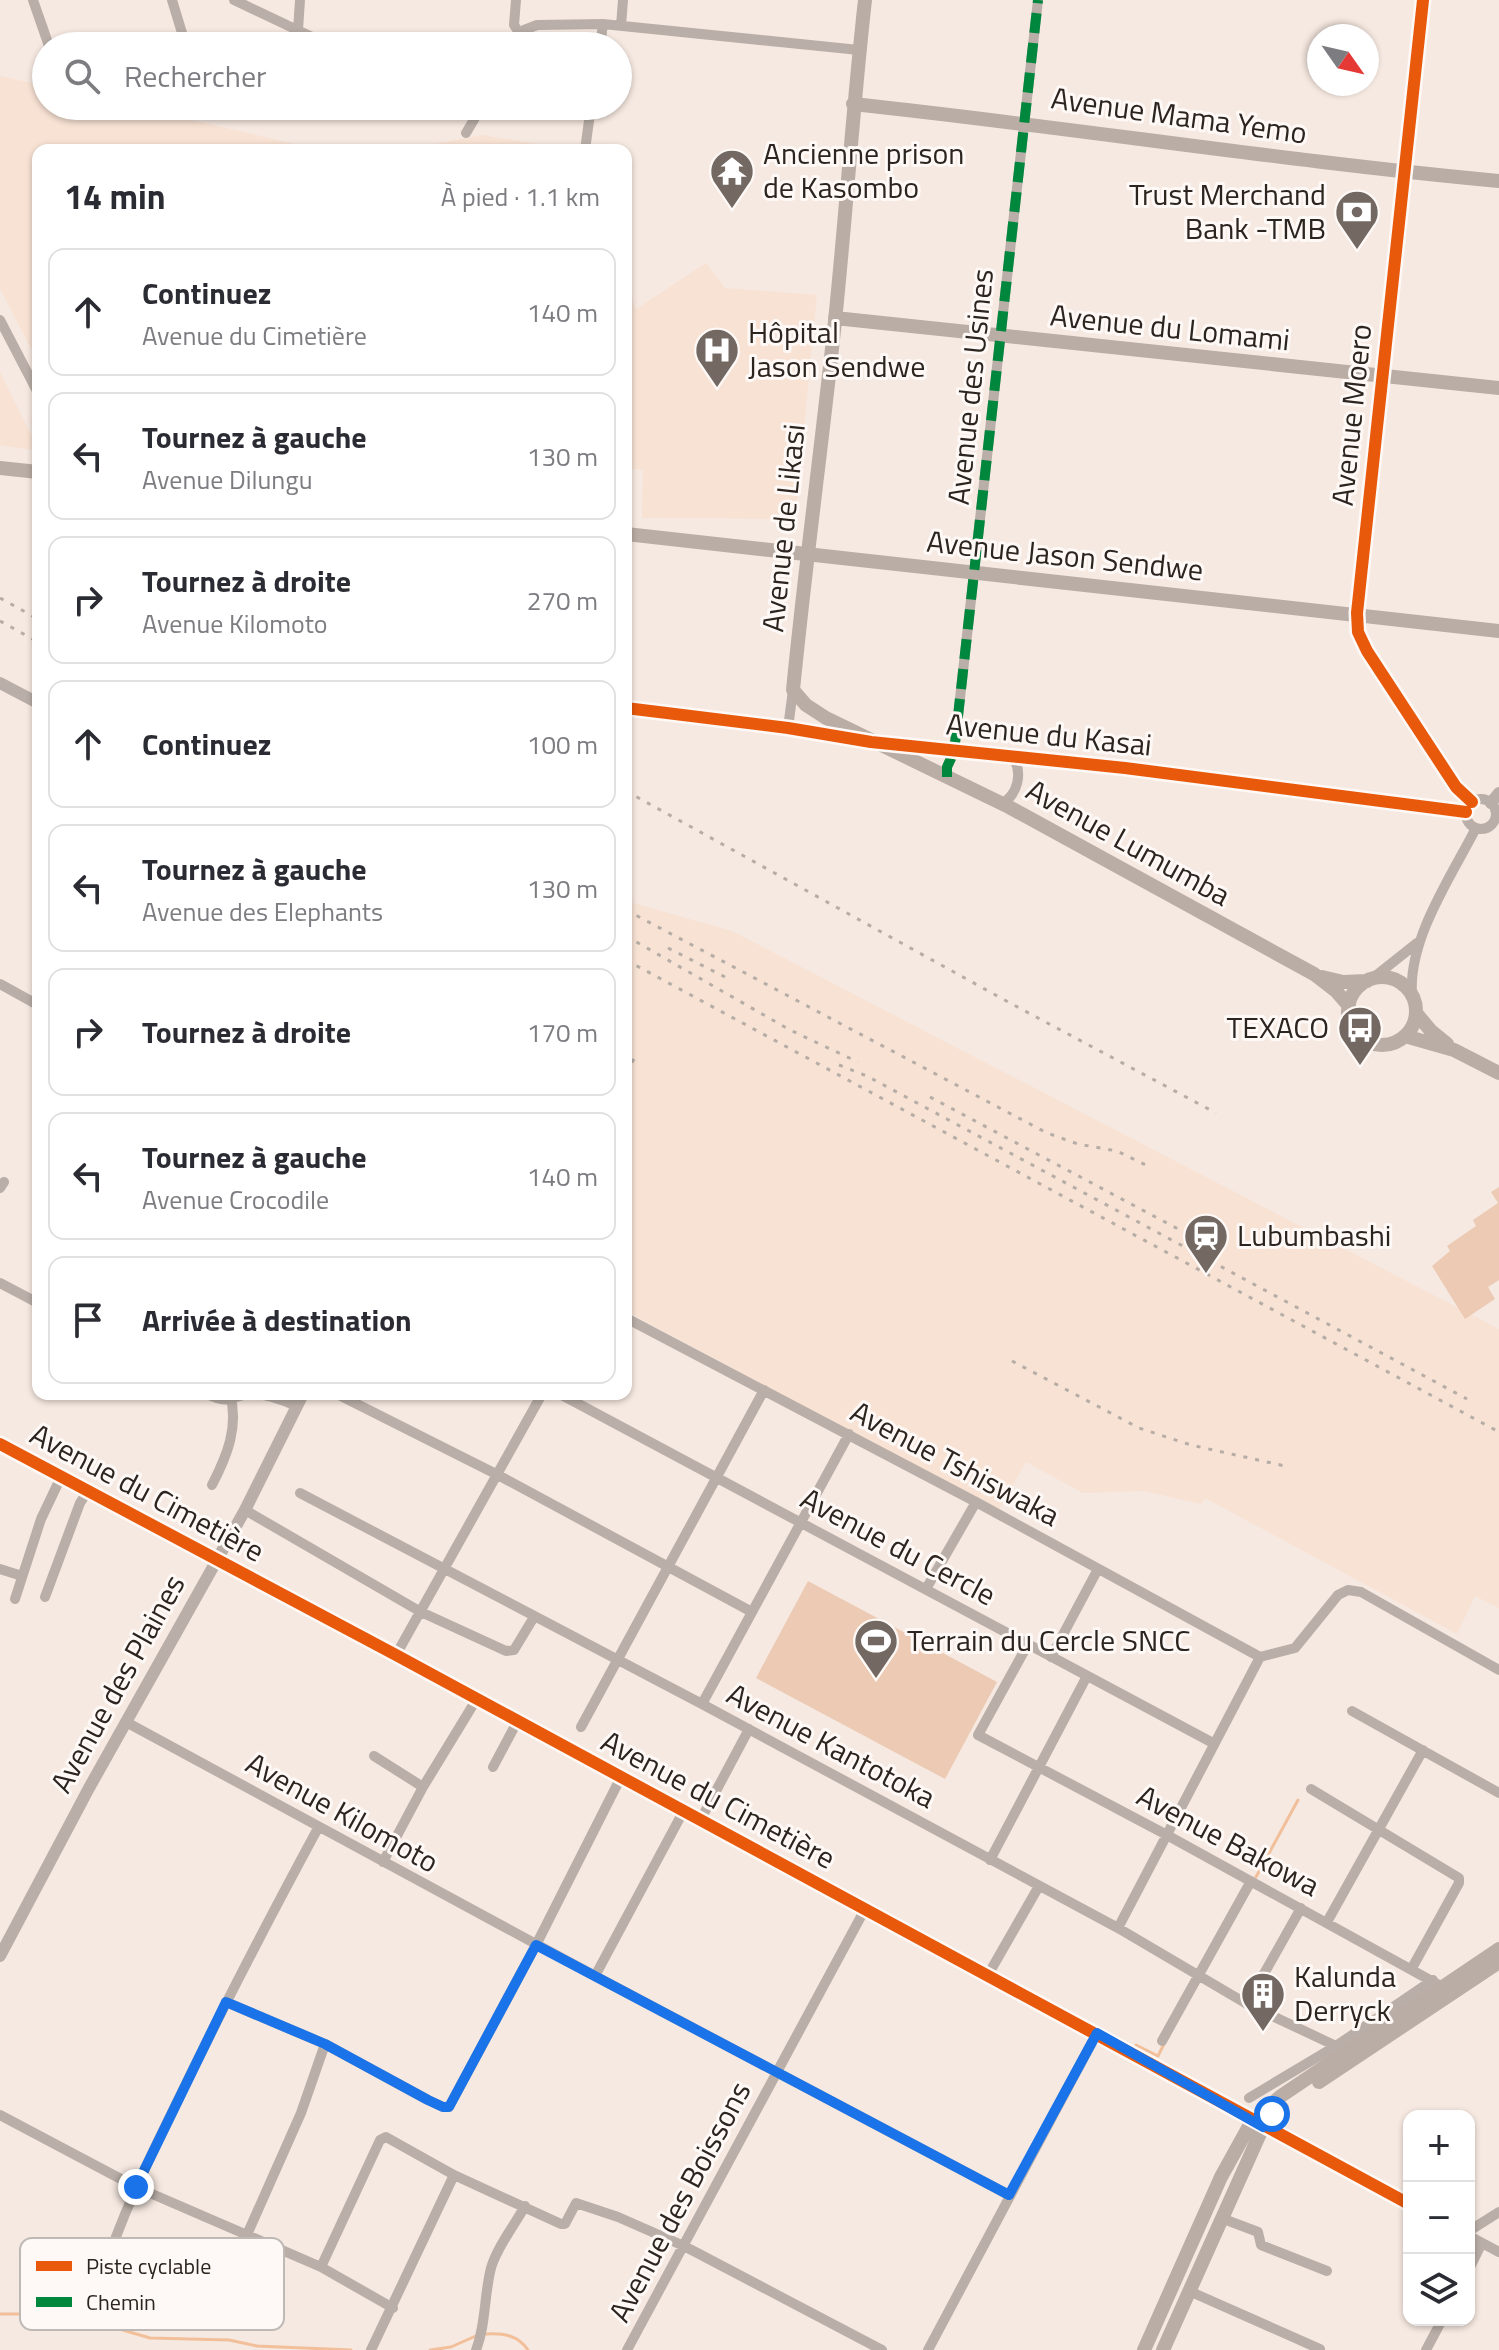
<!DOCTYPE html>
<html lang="fr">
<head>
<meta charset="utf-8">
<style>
	:root { --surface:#fff; --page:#f7f7f7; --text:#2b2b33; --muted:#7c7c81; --line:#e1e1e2 }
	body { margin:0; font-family:"Titillium Web",sans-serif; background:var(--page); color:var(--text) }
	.controls { position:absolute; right:24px; bottom:24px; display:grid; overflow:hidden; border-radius:16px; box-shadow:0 2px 6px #0004 }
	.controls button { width:72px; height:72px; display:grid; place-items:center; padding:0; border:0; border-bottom:2px solid var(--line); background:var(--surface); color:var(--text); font:40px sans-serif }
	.compass { position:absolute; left:1307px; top:24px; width:72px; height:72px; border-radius:50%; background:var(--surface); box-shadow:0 2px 6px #0004; rotate:124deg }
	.stop { position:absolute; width:24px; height:24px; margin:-18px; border:6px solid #1a73e8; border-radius:50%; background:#fff }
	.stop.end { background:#1a73e8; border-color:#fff; box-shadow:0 2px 8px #0008 }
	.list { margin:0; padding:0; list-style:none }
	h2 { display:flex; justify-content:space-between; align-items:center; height:104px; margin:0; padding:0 32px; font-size:34px }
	h2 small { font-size:26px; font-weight:400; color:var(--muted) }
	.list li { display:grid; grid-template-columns:52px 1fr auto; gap:24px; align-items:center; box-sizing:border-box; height:128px; margin:0 16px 16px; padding:0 16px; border:2px solid var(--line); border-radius:16px }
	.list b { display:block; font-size:30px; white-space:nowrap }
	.list p { margin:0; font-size:26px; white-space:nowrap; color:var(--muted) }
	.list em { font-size:26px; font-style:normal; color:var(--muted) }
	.icon { flex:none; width:44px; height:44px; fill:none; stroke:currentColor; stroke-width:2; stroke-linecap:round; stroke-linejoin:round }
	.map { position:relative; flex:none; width:1499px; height:2350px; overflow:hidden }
	.search { position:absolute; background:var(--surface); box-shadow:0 2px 6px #0004; left:32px; top:32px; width:600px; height:88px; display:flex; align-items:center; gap:20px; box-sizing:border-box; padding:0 28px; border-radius:44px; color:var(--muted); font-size:30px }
	.panel { position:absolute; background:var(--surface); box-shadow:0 2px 6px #0004; left:32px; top:144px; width:600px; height:1256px; border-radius:16px }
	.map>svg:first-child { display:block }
	.built { fill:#f8e2d4 }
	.park { fill:#eccab3 }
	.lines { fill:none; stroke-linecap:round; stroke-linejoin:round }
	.stream { stroke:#f2bf9b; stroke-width:3 }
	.minor { stroke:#baafa8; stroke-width:10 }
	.tertiary { stroke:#baafa8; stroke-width:12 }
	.secondary { stroke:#baada5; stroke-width:14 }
	.rail { stroke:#b6ada6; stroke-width:3; stroke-dasharray:4 8; stroke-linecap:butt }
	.quiet { stroke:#00873e; stroke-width:10; stroke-dasharray:20 10; stroke-linecap:butt }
	.cycleway-casing { stroke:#fef9f6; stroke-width:17 }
	.cycleway { stroke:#e8590c; stroke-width:12 }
	.route { stroke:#1a73e8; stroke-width:10 }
	.labels { text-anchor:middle; stroke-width:6; stroke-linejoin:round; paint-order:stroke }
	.street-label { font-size:30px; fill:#2c241e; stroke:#fef9f6 }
	.poi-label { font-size:30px; fill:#2c241e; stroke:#fef9f6; text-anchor:start }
	.key { fill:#fef9f6; stroke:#bfb9b5; stroke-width:2 }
	.key-label { font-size:22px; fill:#2c241e }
</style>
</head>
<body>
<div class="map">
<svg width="1499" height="2350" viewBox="0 0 1499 2350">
	<rect width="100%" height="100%" fill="#f6e9e1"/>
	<path class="built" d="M0,76L46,86V106H131L321,150H38V362L0,289Z
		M482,135L568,149L569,150H402Z
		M706,263L725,288L817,295L795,519L642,518L643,470L626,468V288L636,309Z
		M0,372L38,449V451L0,445Z
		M626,901L732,931L1499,1329V1608L1475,1596L1457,1634L1205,1498L1201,1504L1144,1491L1083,1493L1026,1462L998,1511L626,1311Z"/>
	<path class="park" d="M1499,1187V1280L1488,1287L1495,1299L1465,1319L1432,1266L1450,1251L1447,1246L1476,1226L1473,1220L1498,1203L1491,1192Z
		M808,1581L997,1682L945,1779L756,1678Z"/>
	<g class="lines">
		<path class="stream" d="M1256,1877L1298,1800
			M1136,2045L1158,2056L1164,2044
			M0,2314H70L102,2321L116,2328L150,2338L229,2340L257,2346L351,2350
			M486,2334C503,2333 518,2335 528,2350
			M430,2350L451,2347L478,2335"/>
		<path class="minor" d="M33,0L49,46
			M172,0L186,46
			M234,0L331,46
			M516,0L514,25L520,34
			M1423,0L1357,613L1358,632L1367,651L1456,787L1472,802
			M621,26L623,0
			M298,30L300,0
			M514,46L524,30L537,25L603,24L859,50
			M600,46L603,24
			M466,133L482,106
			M585,150L591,106
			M0,320L38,393
			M626,708L788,728L864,741
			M788,728L793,690
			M884,743L1125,768L1466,812
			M947,777V767L954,752L1038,0
			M1466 814a15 15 0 1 1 30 0a15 15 0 1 1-30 0Z
			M1001,804C1018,795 1023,773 1013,757
			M1373,978L1417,943
			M0,984L38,1005
			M1412,995C1408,939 1451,877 1476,828
			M0,1188L4,1182
			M0,1283L38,1303
			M626,1318L976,1502L1260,1657
			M207,1394C232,1406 229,1395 251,1394C267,1394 283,1400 296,1406
			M337,1394L498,1475L752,1612
			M560,1394L1213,1743
			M0,1444L396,1655L1409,2204
			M212,1485C227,1456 239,1427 230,1394
			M300,1493L702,1704L1118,1928L1247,2004L1336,2046
			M245,1510L421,1612L506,1651L514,1650L534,1617
			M0,1569L22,1576
			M926,1589L976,1502
			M45,1597L80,1503L88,1491
			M15,1599L41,1519L61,1477
			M1028,1644L978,1735L1165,1834L1448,1990
			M396,1655L542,1394
			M1051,1657L1098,1569
			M1260,1657L1295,1648L1338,1595L1348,1590L1361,1592L1499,1670
			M702,1704L849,1434
			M1352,1711L1499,1793
			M126,1722L595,1976L683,1812
			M581,1727L764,1390
			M374,1756L423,1787
			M493,1767L517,1722
			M1311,1789L1459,1878V1883L1412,1968
			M700,1821L749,1729
			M990,1860L1087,1676
			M383,1862L423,1787L476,1700
			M1327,1922L1423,1750
			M1118,1928L1260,1657
			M988,1975L1039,1886
			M595,1976L1009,2195
			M226,2002L325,2044L428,2100L443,2107H449L536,1945L621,1777
			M1247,2004L1301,1908
			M1162,2041L1251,1881
			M1249,2098L1336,2046L1433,1980
			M0,2115L136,2187L321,2267L393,2308
			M1221,2218L1258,2232L1261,2245L1327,2271
			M1469,2231L1499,2212
			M1469,2236L1499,2252
			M246,2237L301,2113L325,2044
			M321,2267L380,2140L386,2137L454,2175L561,2224H565L576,2203L618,2217L684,2246L882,2350
			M1469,2269L1482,2243
			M100,2283C120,2218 149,2159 179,2098C223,2007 270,1917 318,1828
			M1189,2291L1320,2349
			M371,2350L454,2175
			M476,2350C486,2325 484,2295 491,2268C497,2247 514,2226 525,2206
			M627,2350L865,1909
			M928,2350L1097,2033
			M1426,2350L1442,2320"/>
		<path class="tertiary" d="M0,683L38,703
			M1491,803L1499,793
			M0,1956L89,1788L245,1510L303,1394"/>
		<path class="secondary" d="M865,0C853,107 846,214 835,321C822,444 805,567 793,690L806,705L826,718L1009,807L1314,974L1336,991L1349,1006
			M853,104C1069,127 1283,161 1499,181
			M835,318L1499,388
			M0,468L38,472
			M626,534L1499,631
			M1322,977L1343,982L1367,981
			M1348 1011a34 34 0 1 1 68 0a34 34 0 1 1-68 0Z
			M1416,1013L1431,1031L1447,1044
			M1405,1036L1454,1050L1499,1073
			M1319,2082L1499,1962
			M1144,2350L1221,2177L1252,2121L1281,2096L1499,1949
			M1163,2350L1263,2127L1269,2118L1282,2108"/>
		<path class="rail" d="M0,598L38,619
			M0,621L38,642
			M626,791L1010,1003L1216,1113
			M626,910L1047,1133L1078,1144L1117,1151L1148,1166
			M626,936L790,1030L858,1062
			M668,948L725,977
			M626,960L1499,1432
			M839,1065L867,1076L1467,1399
			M626,1073L634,1059
			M930,1097L1195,1238
			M1012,1361L1139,1428L1191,1445L1285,1466"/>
		<path class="quiet" d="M947,777V767L954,752L1038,0"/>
		<g class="cycleway-casing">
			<path id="cycleway" d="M1423,0L1357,613L1358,632L1367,651L1456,787L1472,802
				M626,708L788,728L871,742L1125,768L1466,812
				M0,1444L396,1655L1409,2204"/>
		</g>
		<use href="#cycleway" class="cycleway"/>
	</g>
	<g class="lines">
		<path class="route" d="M136,2187L226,2002L325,2044L428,2100L443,2107H449L536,1945L1009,2195L1097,2033L1263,2127L1272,2114"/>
	</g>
	<defs>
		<g id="temple-pin" transform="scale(2.3)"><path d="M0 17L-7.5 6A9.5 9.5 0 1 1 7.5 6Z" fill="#736962" stroke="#fef9f6"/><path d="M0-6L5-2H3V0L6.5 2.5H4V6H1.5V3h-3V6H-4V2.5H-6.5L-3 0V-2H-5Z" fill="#fff"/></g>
		<g id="bank-pin" transform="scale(2.3)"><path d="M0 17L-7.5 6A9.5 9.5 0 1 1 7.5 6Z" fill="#736962" stroke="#fef9f6"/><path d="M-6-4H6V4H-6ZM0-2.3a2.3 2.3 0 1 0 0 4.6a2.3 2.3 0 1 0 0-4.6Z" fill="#fff"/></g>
		<g id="hospital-pin" transform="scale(2.3)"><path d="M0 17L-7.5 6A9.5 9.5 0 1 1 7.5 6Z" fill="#736962" stroke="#fef9f6"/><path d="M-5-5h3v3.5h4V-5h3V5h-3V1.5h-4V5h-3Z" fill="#fff"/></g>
		<g id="bus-pin" transform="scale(2.3)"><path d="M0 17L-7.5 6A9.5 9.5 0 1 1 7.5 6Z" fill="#736962" stroke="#fef9f6"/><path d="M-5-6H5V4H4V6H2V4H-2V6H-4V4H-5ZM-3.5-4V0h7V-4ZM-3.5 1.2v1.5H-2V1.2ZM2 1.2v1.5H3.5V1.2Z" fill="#fff"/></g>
		<g id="station-pin" transform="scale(2.3)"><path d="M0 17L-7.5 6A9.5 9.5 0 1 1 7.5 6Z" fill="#736962" stroke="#fef9f6"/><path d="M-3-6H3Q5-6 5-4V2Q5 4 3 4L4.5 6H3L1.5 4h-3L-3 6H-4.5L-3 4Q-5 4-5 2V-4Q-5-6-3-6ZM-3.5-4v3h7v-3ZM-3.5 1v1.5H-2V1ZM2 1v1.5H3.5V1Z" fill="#fff"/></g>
		<g id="stadium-pin" transform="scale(2.3)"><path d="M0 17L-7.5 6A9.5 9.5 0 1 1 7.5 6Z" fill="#736962" stroke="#fef9f6"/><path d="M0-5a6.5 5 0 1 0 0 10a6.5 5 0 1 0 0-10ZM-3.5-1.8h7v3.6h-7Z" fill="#fff"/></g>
		<g id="building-pin" transform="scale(2.3)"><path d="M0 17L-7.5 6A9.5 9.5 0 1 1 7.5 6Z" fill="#736962" stroke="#fef9f6"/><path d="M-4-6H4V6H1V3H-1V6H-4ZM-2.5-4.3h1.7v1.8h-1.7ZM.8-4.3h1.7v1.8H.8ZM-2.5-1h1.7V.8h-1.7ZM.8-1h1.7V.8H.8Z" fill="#fff"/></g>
	</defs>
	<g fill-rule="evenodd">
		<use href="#temple-pin" x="732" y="171"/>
		<use href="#bank-pin" x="1357" y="212"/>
		<use href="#hospital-pin" x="717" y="350"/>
		<use href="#bus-pin" x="1360" y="1028"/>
		<use href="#station-pin" x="1206" y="1236"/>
		<use href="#stadium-pin" x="876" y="1641"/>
		<use href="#building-pin" x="1263" y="1994"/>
	</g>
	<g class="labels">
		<g class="street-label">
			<text transform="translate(1179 116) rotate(8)" y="10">Avenue Mama Yemo</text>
			<text transform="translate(1170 328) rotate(6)" y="10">Avenue du Lomami</text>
			<text transform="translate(971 387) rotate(-84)" y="10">Avenue des Usines</text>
			<text transform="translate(1352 415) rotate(-84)" y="10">Avenue Moero</text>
			<text transform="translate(784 528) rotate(-84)" y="10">Avenue de Likasi</text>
			<text transform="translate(1065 556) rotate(6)" y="10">Avenue Jason Sendwe</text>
			<text transform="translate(1049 735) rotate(6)" y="10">Avenue du Kasai</text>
			<text transform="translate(1128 843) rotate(29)" y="10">Avenue Lumumba</text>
			<text transform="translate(955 1464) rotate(28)" y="10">Avenue Tshiswaka</text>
			<text transform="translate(147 1493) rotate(28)" y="10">Avenue du Cimetière</text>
			<text transform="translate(898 1547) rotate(28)" y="10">Avenue du Cercle</text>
			<text transform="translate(118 1684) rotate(-61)" y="10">Avenue des Plaines</text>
			<text transform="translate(831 1746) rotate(28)" y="10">Avenue Kantotoka</text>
			<text transform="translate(718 1800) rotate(28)" y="10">Avenue du Cimetière</text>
			<text transform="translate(342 1813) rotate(29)" y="10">Avenue Kilomoto</text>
			<text transform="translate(1228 1841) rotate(28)" y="10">Avenue Bakowa</text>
			<text transform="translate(680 2202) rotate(-62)" y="10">Avenue des Boissons</text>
		</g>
		<g class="poi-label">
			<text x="763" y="164">Ancienne prison<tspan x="763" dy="34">de Kasombo</tspan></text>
			<text x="1326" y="205" text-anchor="end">Trust Merchand<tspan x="1326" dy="34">Bank -TMB</tspan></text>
			<text x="748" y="343">Hôpital<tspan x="748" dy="34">Jason Sendwe</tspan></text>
			<text x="1329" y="1038" text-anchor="end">TEXACO</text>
			<text x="1237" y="1246">Lubumbashi</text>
			<text x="907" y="1651">Terrain du Cercle SNCC</text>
			<text x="1294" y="1987">Kalunda<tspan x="1294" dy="34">Derryck</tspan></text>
		</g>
	</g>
	<rect x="20" y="2238" width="264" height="92" rx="12" class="key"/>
	<rect x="36" y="2261" width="36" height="10" fill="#e8590c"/>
	<rect x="36" y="2297" width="36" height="10" fill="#00873e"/>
	<g class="key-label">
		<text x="86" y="2274">Piste cyclable</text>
		<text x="86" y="2310">Chemin</text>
	</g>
</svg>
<div class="controls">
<button>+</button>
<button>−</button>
<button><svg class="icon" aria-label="layers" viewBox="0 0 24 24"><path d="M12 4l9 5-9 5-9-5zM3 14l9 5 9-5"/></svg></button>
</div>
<svg class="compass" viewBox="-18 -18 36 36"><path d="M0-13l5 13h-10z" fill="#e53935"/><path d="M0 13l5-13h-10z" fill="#7c7c81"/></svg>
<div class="stop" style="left:1272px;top:2114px"></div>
<div class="stop end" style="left:136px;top:2187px"></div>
<div class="search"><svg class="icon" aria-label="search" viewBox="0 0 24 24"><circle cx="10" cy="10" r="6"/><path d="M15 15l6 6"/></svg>Rechercher</div>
<section class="panel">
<h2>14 min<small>À pied · 1.1 km</small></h2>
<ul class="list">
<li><svg class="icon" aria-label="ahead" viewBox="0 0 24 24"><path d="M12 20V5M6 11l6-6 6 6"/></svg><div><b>Continuez</b><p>Avenue du Cimetière</p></div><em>140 m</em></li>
<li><svg class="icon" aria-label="left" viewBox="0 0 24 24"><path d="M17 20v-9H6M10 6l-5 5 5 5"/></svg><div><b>Tournez à gauche</b><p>Avenue Dilungu</p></div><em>130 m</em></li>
<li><svg class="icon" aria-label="right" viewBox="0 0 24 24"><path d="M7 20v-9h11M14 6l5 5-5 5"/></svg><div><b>Tournez à droite</b><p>Avenue Kilomoto</p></div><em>270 m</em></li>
<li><svg class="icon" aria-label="ahead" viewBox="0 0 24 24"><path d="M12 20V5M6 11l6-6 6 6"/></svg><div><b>Continuez</b></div><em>100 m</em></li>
<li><svg class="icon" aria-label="left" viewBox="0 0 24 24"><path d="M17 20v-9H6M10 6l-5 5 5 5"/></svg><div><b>Tournez à gauche</b><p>Avenue des Elephants</p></div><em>130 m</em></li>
<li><svg class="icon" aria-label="right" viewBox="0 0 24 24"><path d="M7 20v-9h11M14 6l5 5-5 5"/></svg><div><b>Tournez à droite</b></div><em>170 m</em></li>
<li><svg class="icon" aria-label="left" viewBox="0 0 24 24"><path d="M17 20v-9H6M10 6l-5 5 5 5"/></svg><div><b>Tournez à gauche</b><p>Avenue Crocodile</p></div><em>140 m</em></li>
<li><svg class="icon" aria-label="arrive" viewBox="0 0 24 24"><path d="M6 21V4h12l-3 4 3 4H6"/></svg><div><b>Arrivée à destination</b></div></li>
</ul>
</section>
</div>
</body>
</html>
